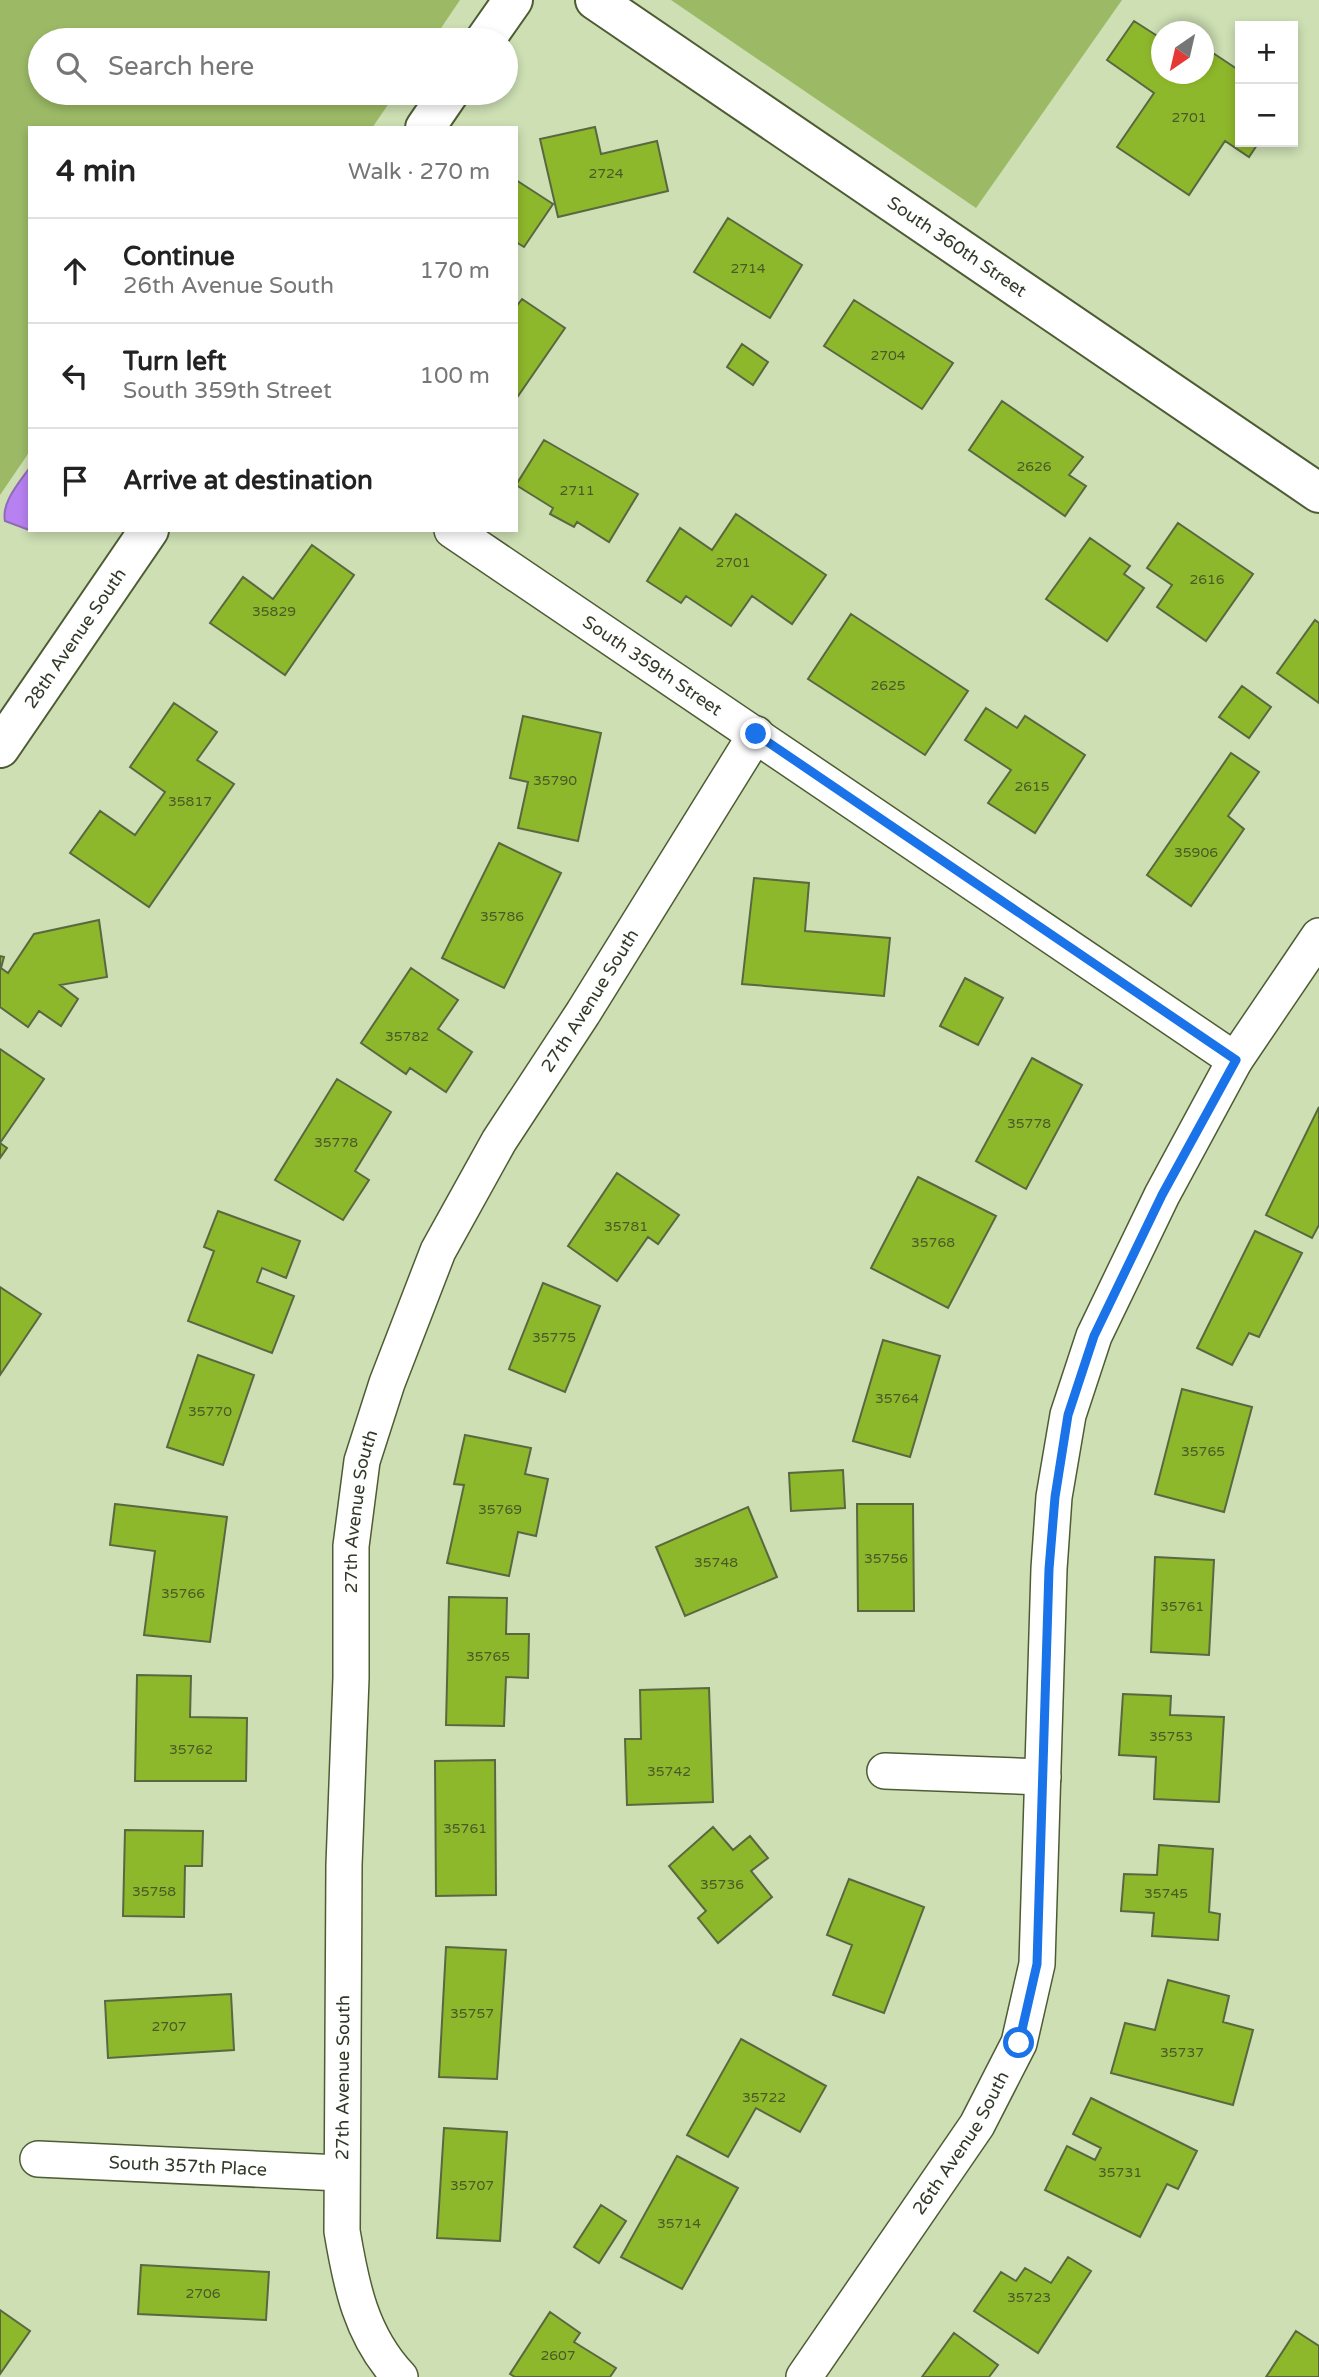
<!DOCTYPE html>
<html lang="en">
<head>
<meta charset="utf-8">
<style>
	:root { --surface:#fff; --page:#f2f2f2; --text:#222; --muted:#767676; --line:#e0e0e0 }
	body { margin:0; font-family:"Varela Round",sans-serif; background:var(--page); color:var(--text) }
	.controls { position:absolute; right:21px; top:21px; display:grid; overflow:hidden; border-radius:0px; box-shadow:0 4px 10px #0003 }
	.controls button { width:63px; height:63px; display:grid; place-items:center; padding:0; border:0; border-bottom:2px solid var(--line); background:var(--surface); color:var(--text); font:35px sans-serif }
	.compass { position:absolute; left:1151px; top:21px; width:63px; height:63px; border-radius:50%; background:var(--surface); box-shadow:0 4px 10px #0003; rotate:214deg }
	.stop { position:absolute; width:21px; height:21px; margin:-16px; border:5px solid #1a73e8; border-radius:50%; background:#fff }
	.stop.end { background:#1a73e8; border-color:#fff; box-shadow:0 2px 7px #0008 }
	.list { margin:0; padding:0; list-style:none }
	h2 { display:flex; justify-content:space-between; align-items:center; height:91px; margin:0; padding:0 28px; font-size:30px }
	h2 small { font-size:23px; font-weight:400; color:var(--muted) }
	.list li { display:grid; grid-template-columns:46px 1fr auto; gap:21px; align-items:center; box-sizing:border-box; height:105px; padding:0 28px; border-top:2px solid var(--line) }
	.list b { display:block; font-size:26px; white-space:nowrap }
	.list p { margin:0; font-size:23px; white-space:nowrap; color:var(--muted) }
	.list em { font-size:23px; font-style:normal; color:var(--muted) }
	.icon { flex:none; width:38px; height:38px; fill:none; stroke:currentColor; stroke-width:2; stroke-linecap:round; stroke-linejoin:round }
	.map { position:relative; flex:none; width:1319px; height:2377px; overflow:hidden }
	.search { position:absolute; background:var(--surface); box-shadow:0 4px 10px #0003; left:28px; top:28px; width:490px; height:77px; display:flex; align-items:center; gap:18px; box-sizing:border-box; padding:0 24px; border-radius:38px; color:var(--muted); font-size:26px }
	.panel { position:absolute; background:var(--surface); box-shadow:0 4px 10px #0003; left:28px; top:126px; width:490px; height:406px; border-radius:0px }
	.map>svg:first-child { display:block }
	.green { fill:#9cba66 }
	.water { fill:#b881f2; stroke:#906bb5; stroke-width:2 }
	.building { fill:#8eb82b; stroke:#596841; stroke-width:2 }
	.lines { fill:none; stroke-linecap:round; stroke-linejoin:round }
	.street-casing { stroke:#4e5c35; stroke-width:38 }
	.secondary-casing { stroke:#4e5c35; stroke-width:42 }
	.street { stroke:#fff; stroke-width:35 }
	.secondary { stroke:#fff; stroke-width:38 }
	.route { stroke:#1a73e8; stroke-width:9 }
	.labels { text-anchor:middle; stroke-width:5; stroke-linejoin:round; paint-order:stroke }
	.number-label { font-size:14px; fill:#495929 }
	.street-label { font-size:18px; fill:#323928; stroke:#f3fce6 }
</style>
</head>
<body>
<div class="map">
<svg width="1319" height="2377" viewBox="0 0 1319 2377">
	<rect width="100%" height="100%" fill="#cddfb3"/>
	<path class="green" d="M0,0H460L433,40H40V93H396L372,128H30V451L0,495Z
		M671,0H1122L976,208Z"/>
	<path class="water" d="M30,467V530H29L5,521C1,502 20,482 30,467Z"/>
	<path class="building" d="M1134,21L1162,39V74H1204V47L1240,71V142H1259L1249,157L1225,141L1189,195L1117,147L1154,93L1107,60Z
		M595,127L601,154L657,141L668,191L558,217L540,139Z
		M516,180L553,204L524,247L516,242Z
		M728,218L802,265L770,318L694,272Z
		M522,299L565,328L516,399V307Z
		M854,300L953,363L922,409L824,346Z
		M742,344L768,362L753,385L727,367Z
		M1002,401L1083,457L1069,475L1086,486L1065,516L969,450Z
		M544,440L638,494L609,542L577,522L574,527L550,514L553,508L516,485Z
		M736,514L826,575L792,624L752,596L731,626L686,596L681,603L647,581L680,528L712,550Z
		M1178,523L1253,574L1206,641L1157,607L1172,585L1147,568Z
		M1090,538L1130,566L1124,574L1144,588L1107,641L1046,599Z
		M312,545L354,575L285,675L210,623L243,577L273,599Z
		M851,614L968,691L925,755L808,679Z
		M1315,620L1319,623V703L1277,673Z
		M1242,686L1271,707L1249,738L1219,717Z
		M174,703L217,732L197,760L234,784L149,907L70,853L100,811L135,835L165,792L130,767Z
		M986,708L1017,728L1025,716L1085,755L1035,833L988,803L1011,770L965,740Z
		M523,716L601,733L578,841L518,828L528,782L510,778Z
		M1231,753L1259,772L1228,816L1244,829L1191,906L1147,875Z
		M499,843L561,873L504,988L442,958Z
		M754,878L809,883L805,931L890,938L884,996L742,984Z
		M99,920L107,977L60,985L78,999L61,1026L39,1011L28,1027L0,1007V956L4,957L1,968L8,973L34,934Z
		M411,968L458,1000L438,1029L472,1052L446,1092L410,1068L406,1074L361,1043Z
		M965,978L1003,998L978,1045L940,1026Z
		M0,1049L44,1079L0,1143L7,1148L0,1158Z
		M1032,1058L1082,1085L1026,1189L976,1161Z
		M337,1079L391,1112L355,1171L369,1180L343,1220L275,1180Z
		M1319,1107V1225L1312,1238L1266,1215Z
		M617,1173L679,1215L658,1244L648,1237L617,1281L568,1246Z
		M918,1177L996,1216L948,1308L871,1268Z
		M218,1211L300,1241L286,1278L262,1268L257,1282L294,1296L272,1353L188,1321L214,1251L204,1247Z
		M1255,1231L1302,1253L1259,1337L1249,1333L1232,1365L1197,1348Z
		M543,1283L600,1306L565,1392L509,1369Z
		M0,1287L41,1314L0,1375Z
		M883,1340L940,1356L910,1457L853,1441Z
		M198,1355L254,1375L223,1465L167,1447Z
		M1182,1389L1252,1407L1224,1512L1155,1494Z
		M465,1435L531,1448L525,1474L548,1479L536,1536L518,1532L509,1576L447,1563L464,1485L454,1484Z
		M843,1470L845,1508L791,1511L789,1473Z
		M115,1504L227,1517L210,1642L144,1635L155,1551L110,1545Z
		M857,1504H913L914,1611H858Z
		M748,1507L777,1577L685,1616L656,1547Z
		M1155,1557L1214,1560L1209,1655L1151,1652Z
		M449,1597L507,1598L506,1634H529L528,1678L506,1677L504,1726L446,1725Z
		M137,1675L191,1676L190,1717L247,1718L246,1781H135Z
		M709,1688L713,1802L627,1805L625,1739H641L640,1690Z
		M1123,1694L1171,1696L1170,1715L1224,1717L1219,1802L1154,1799L1156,1757L1119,1755Z
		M495,1760L496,1895L436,1896L435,1761Z
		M713,1827L733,1850L750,1836L768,1858L751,1871L772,1897L718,1943L698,1918L706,1911L669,1866Z
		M125,1830L203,1831L202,1866H185L184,1917L123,1916Z
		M1159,1845L1213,1849L1209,1912L1220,1914L1218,1940L1152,1936L1154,1913L1121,1911L1124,1874L1157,1875Z
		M849,1879L924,1907L884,2013L833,1995L852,1945L827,1935Z
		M446,1947L506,1950L497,2079L439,2077Z
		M1168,1980L1229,1996L1223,2022L1253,2030L1233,2105L1111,2073L1125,2023L1155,2030Z
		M231,1994L234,2050L108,2058L105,2001Z
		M741,2039L826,2086L800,2132L756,2108L728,2157L687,2135Z
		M1091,2098L1197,2151L1178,2189L1167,2184L1140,2237L1045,2190L1067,2146L1095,2160L1101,2148L1073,2134Z
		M444,2128L507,2132L500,2241L437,2238Z
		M677,2156L738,2188L682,2289L621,2257Z
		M601,2205L626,2221L599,2263L574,2247Z
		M1068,2257L1091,2271L1038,2353L974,2311L1001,2272L1016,2281L1025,2268L1051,2283Z
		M141,2265L269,2272L266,2320L138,2314Z
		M0,2310L30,2331L0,2374Z
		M550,2312L580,2333L574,2342L616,2368L610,2377H515L510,2374Z
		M1296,2331L1319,2346V2377H1266Z
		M954,2333L998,2365L989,2377H922Z"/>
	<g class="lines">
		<g class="street-casing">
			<g id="street">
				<path id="s1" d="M452,530L1235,1060"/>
				<path d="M885,1771L1043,1777"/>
				<path id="s2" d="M38,2159L340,2173"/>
				<path id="s3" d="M400,2377C361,2336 351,2285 342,2231L344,1865L351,1678V1546L362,1461L387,1383L438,1251L499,1141L583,1013L756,734"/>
				<path id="s4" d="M804,2377L977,2125L1019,2043L1037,1964L1049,1569L1054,1497L1068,1415L1094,1336L1162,1195L1235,1060L1319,936"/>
			</g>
		</g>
		<g class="secondary-casing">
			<g id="secondary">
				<path id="s5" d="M595,0L1319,493"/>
				<path d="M485,40L513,0"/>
				<path d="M425,128L449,93"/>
				<path id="s6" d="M0,748L149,530"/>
			</g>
		</g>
		<use href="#street" class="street"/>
		<use href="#secondary" class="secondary"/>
	</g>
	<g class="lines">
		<path class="route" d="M756,734L1236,1060L1162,1195L1094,1336L1068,1415L1055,1497L1049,1569L1037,1964L1019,2043"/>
	</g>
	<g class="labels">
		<g class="number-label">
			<text x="1189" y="122">2701</text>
			<text x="606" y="178">2724</text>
			<text x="748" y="273">2714</text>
			<text x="888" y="360">2704</text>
			<text x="1034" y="471">2626</text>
			<text x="577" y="495">2711</text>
			<text x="733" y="567">2701</text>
			<text x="1207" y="584">2616</text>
			<text x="274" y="616">35829</text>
			<text x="888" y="690">2625</text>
			<text x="555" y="785">35790</text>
			<text x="1032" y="791">2615</text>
			<text x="190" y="806">35817</text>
			<text x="1196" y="857">35906</text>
			<text x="502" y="921">35786</text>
			<text x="407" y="1041">35782</text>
			<text x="1029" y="1128">35778</text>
			<text x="336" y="1147">35778</text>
			<text x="626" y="1231">35781</text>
			<text x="933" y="1247">35768</text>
			<text x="554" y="1342">35775</text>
			<text x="897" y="1403">35764</text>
			<text x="210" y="1416">35770</text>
			<text x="1203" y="1456">35765</text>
			<text x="500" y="1514">35769</text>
			<text x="886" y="1563">35756</text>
			<text x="716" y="1567">35748</text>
			<text x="183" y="1598">35766</text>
			<text x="1182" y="1611">35761</text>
			<text x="488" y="1661">35765</text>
			<text x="1171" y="1741">35753</text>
			<text x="191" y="1754">35762</text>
			<text x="669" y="1776">35742</text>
			<text x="465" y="1833">35761</text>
			<text x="722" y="1889">35736</text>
			<text x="154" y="1896">35758</text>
			<text x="1166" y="1898">35745</text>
			<text x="472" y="2018">35757</text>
			<text x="169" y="2031">2707</text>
			<text x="1182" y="2057">35737</text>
			<text x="764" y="2102">35722</text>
			<text x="1120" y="2177">35731</text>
			<text x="472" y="2190">35707</text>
			<text x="679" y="2228">35714</text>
			<text x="203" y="2298">2706</text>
			<text x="1029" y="2302">35723</text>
			<text x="558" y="2360">2607</text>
		</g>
		<g class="street-label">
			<text dy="6" stroke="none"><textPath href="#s5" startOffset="438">South 360th Street</textPath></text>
			<text dy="6" stroke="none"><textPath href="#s6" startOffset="133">28th Avenue South</textPath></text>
			<text dy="6" stroke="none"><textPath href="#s1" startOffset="242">South 359th Street</textPath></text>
			<text dy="6" stroke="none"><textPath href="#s3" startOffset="1447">27th Avenue South</textPath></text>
			<text dy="6" stroke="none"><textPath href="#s3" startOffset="880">27th Avenue South</textPath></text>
			<text dy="6" stroke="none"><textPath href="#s3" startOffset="313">27th Avenue South</textPath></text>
			<text dy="6" stroke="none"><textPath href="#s4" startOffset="282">26th Avenue South</textPath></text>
			<text dy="6" stroke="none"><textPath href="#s2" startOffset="150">South 357th Place</textPath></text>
		</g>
	</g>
</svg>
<div class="controls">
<button>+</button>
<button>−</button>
</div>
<svg class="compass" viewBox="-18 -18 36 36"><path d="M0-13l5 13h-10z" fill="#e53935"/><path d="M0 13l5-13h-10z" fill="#767676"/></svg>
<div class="stop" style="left:1019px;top:2043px"></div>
<div class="stop end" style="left:756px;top:734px"></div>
<div class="search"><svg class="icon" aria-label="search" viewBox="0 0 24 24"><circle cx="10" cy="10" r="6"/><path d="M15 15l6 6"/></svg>Search here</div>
<section class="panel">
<h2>4 min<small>Walk · 270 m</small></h2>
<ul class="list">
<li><svg class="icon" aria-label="ahead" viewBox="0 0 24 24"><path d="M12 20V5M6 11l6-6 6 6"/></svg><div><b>Continue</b><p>26th Avenue South</p></div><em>170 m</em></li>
<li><svg class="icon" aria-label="left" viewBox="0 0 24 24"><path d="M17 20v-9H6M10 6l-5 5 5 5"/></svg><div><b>Turn left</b><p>South 359th Street</p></div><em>100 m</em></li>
<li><svg class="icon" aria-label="arrive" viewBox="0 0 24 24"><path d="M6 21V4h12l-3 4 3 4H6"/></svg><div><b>Arrive at destination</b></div></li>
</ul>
</section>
</div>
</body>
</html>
